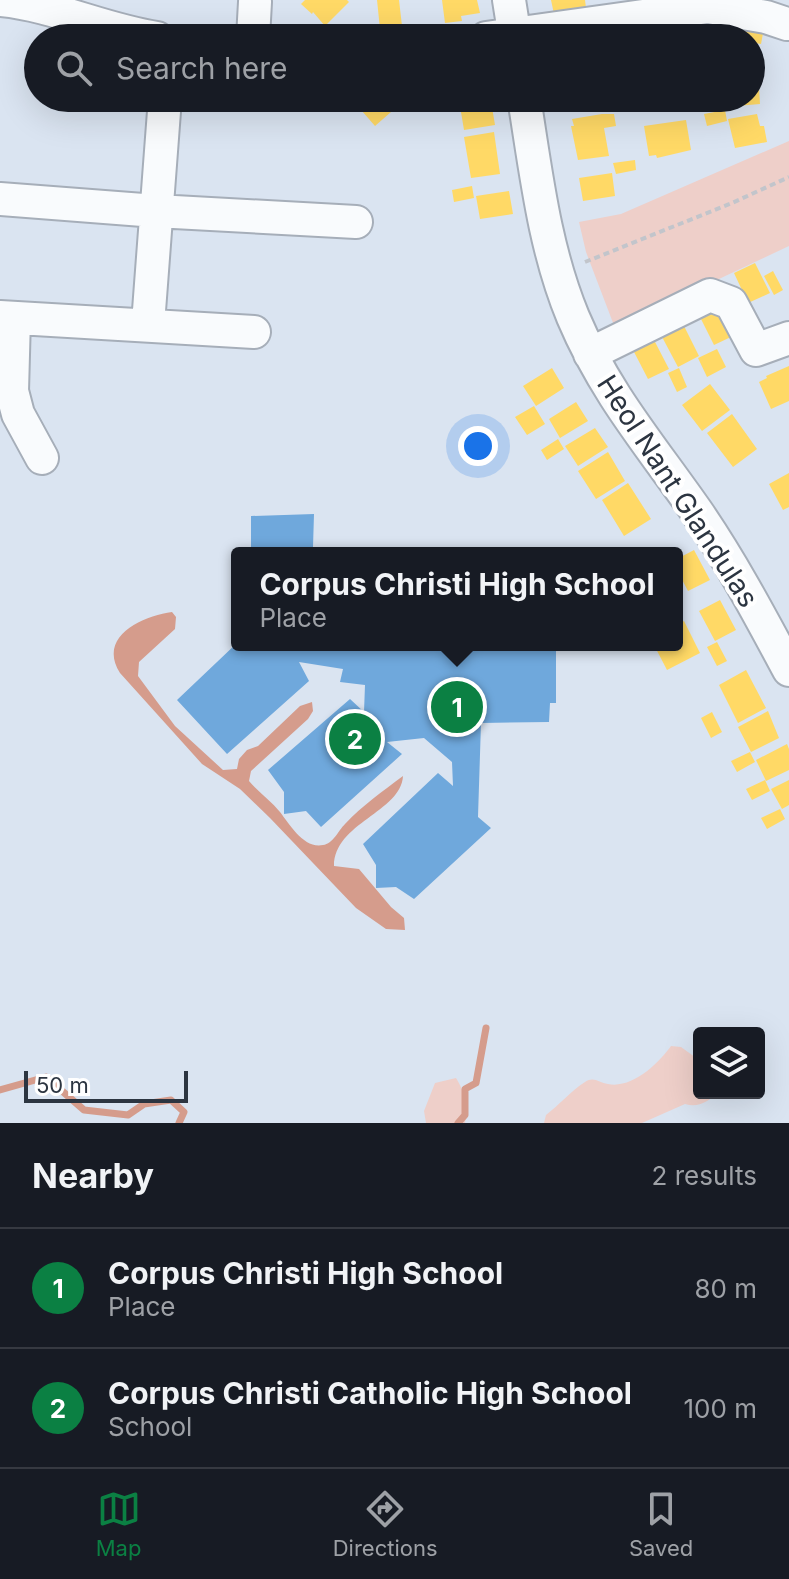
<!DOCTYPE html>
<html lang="en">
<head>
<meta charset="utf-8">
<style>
	:root { --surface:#171b24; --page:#20242c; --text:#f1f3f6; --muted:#9ea1a6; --line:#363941; --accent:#0b8043 }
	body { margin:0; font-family:Inter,sans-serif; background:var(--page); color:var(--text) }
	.controls { position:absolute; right:24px; bottom:24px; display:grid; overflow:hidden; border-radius:8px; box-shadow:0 8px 32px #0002 }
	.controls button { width:72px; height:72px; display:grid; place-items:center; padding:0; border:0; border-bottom:2px solid var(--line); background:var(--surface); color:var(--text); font:40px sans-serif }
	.scale { position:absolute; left:24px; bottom:20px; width:164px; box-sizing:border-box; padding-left:8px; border:4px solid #2c3541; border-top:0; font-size:22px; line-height:28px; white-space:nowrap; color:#2c3541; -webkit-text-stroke:6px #fff; paint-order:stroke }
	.you { position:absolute; left:478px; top:446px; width:28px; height:28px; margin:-20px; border:6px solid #fff; border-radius:50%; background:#1a73e8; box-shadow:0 0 0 12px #1a73e833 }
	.badge { display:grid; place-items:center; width:52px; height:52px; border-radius:50%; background:var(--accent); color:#fff; font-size:26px; font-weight:700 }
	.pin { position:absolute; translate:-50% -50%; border:4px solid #fff; box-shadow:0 2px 8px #0006 }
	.popup { position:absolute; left:231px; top:547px; width:452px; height:104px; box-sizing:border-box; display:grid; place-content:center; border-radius:8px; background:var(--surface); filter:drop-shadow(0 2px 6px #0005); font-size:26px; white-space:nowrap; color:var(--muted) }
	.popup b { font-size:30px; color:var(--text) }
	.popup::after { content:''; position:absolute; left:50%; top:100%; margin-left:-16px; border:16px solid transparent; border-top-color:var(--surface) }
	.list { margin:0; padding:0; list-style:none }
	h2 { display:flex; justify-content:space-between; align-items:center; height:104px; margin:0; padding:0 32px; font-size:34px }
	h2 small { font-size:26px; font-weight:400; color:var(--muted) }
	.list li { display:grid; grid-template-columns:52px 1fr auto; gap:24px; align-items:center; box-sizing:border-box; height:120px; padding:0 32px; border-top:2px solid var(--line) }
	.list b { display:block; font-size:30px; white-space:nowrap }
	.list p { margin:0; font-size:26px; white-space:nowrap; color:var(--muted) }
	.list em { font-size:26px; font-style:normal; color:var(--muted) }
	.icon { flex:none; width:44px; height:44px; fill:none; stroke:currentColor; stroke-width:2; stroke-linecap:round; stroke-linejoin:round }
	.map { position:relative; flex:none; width:789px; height:1123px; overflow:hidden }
	.search { position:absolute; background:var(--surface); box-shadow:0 8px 32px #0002; left:24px; right:24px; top:24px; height:88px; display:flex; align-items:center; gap:20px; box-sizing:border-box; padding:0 28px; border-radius:44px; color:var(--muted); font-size:30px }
	.sheet { height:344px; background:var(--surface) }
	nav { display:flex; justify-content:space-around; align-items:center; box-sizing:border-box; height:112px; border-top:2px solid var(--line); background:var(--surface); font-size:22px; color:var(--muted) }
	nav a { display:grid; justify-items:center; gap:4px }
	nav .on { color:var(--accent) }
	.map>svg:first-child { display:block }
	.green { fill:#eecfc9 }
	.water { fill:#d59c8c }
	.homes { fill:#ffd966 }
	.schools { fill:#6fa8dc }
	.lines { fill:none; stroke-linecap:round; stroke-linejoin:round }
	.stream { stroke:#d59c8c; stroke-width:7 }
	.minor-casing { stroke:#a6aeb9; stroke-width:36 }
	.path { stroke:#c2c5cb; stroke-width:4; stroke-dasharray:6 4; stroke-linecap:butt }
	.minor { stroke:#f9fbfd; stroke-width:32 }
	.labels { text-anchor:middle; stroke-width:8; stroke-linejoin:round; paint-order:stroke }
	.street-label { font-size:28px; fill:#2c3541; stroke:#fff }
</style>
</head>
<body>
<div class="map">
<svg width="789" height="1123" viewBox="0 0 789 1123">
	<rect width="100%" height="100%" fill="#dae4f1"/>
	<path class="green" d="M789,141V246L615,328L586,252L579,222L621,214Z
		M671,1046L681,1047L699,1060V1093H718C708,1101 699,1108 685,1104L642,1123H544L546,1115C559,1105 571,1091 585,1082C594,1076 599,1083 608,1084C632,1089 659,1063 671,1046Z
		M456,1078C465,1092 468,1106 465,1123H426L424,1111L435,1083Z"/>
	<path class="water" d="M172,612L176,617L175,629L139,662L138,676L175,726L223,770L237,769L239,759L247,750L258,746L300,706L312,702L313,711L308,719L251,771L249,781C258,792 271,801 280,812C290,825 304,849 323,845C333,844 338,831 345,824C363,805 383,791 403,776C401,812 334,823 334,866L359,869L391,907L404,918L405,930L386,929L356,908L270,818L240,789L202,764L120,673C97,637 142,616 172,612Z"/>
	<path class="homes" d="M305,0H347L349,2L325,26L313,12L312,14L301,4Z
		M377,0H399L402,26L380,29Z
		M442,0H477L480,13L461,16L462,21L445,23Z
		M551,0H585L586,8L554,14Z
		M729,22L764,28L761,44L755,43L752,55L751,38H726Z
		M693,23L695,38H670L669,29Z
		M751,79L754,87H759L760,104L725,107V98H751Z
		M361,98H407L375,126L355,103Z
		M435,98H456L457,108L437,111Z
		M567,98H599L600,106L569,111Z
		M491,101L495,125L464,130L460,106Z
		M725,110L727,121L707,126L704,114Z
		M602,114H614L616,126L604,128L609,156L578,160L571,126H574L572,119Z
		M757,114L760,126H764L767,142L735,148L728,119Z
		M686,120L691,150L657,158L656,155L649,156L644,126Z
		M494,132L500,174L471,178L464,137Z
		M635,160L636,170L616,174L613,163Z
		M612,173L615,196L583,201L579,178Z
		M472,186L474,198L454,202L452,190Z
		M509,191L513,214L480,219L476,196Z
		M755,263L770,293L748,303L734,273Z
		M773,271L783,290L774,295L764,276Z
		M720,307L733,336L714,345L700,317Z
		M683,324L699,356L678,367L661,335Z
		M654,340L669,369L648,379L633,350Z
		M717,349L726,367L707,377L698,358Z
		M789,366V401L771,409L759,382L767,378L766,376Z
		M552,368L564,388L536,406L523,386Z
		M679,368L687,387L677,392L668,373Z
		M710,384L730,410L702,431L682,405Z
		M576,402L588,421L560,438L549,419Z
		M534,406L545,424L527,435L515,417Z
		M732,414L757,449L733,467L707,433Z
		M595,428L608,447L578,466L565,446Z
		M558,439L564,449L547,460L541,450Z
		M608,452L625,481L596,499L578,471Z
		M789,473V507L783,510L769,484Z
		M628,483L651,519L624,536L602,500Z
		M694,550L710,580L688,591L677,570V559Z
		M720,600L736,630L715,641L699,611Z
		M684,621L700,653L667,670L654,645H677V625Z
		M717,642L727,661L717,666L707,647Z
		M746,670L766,708L738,723L719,685Z
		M768,711L779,738L751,752L738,727Z
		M712,712L722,732L711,738L701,718Z
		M787,744L789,749V770L766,781L756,760Z
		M750,752L755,762L737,772L731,761Z
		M765,780L770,791L752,800L746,789Z
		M789,780V805L782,809L771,789Z
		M780,809L785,819L767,829L761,818Z"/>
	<path class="schools" d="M314,514L313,547L335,548V553H251V516Z
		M237,643V645H378V648L385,650V645H556V703H550L549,722L481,723L478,817L491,828L414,899L396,887L376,888V865L363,844L438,773L453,786L452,762L424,738L387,742L402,754L321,827L306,811L284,814V792L268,770L350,699L364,712L365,685L340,682L343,669L299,662L309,681L227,754L177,700Z"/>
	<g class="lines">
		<path class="stream" d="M0,1090L46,1077L84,1110L128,1115L144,1104L171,1100L184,1112L179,1123
			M458,1123L465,1115V1089L476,1083L486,1028"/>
		<g class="minor-casing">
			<path id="minor" d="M0,0C54,5 103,30 157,38
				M509,0L515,38
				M253,38L255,2
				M486,38L708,7L766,17L787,24
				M524,98C536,172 544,247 573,317C605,393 651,446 697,512C732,563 760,616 789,670
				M0,199L156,211L356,222
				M0,317L254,332
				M14,318L12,391L18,414L42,458
				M148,324L165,98
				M590,354L710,295L731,303L756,350L789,338"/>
		</g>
		<path class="path" d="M585,262L732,203L789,177"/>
		<use href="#minor" class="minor"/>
	</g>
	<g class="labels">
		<g class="street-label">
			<text transform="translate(678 491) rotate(57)" y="10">Heol Nant Glandulas</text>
		</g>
	</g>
</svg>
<div class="controls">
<button><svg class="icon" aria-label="layers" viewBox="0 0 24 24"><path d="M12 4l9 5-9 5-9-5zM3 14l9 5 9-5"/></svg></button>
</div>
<div class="scale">50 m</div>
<div class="you"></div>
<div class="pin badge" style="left:457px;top:707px">1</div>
<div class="popup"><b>Corpus Christi High School</b>Place</div>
<div class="pin badge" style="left:355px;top:739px">2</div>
<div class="search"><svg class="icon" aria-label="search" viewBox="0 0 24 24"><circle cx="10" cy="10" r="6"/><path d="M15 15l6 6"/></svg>Search here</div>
</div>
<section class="sheet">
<h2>Nearby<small>2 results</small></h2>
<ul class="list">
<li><span class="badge">1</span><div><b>Corpus Christi High School</b><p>Place</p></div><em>80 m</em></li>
<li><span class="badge">2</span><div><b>Corpus Christi Catholic High School</b><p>School</p></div><em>100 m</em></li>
</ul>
</section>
<nav>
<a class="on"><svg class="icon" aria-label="map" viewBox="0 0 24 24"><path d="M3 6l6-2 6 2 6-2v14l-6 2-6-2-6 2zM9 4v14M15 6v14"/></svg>Map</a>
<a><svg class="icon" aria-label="directions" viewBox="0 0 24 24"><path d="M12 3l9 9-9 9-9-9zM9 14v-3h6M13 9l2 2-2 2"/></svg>Directions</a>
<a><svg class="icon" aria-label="saved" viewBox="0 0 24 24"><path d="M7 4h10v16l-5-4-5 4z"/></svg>Saved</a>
</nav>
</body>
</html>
